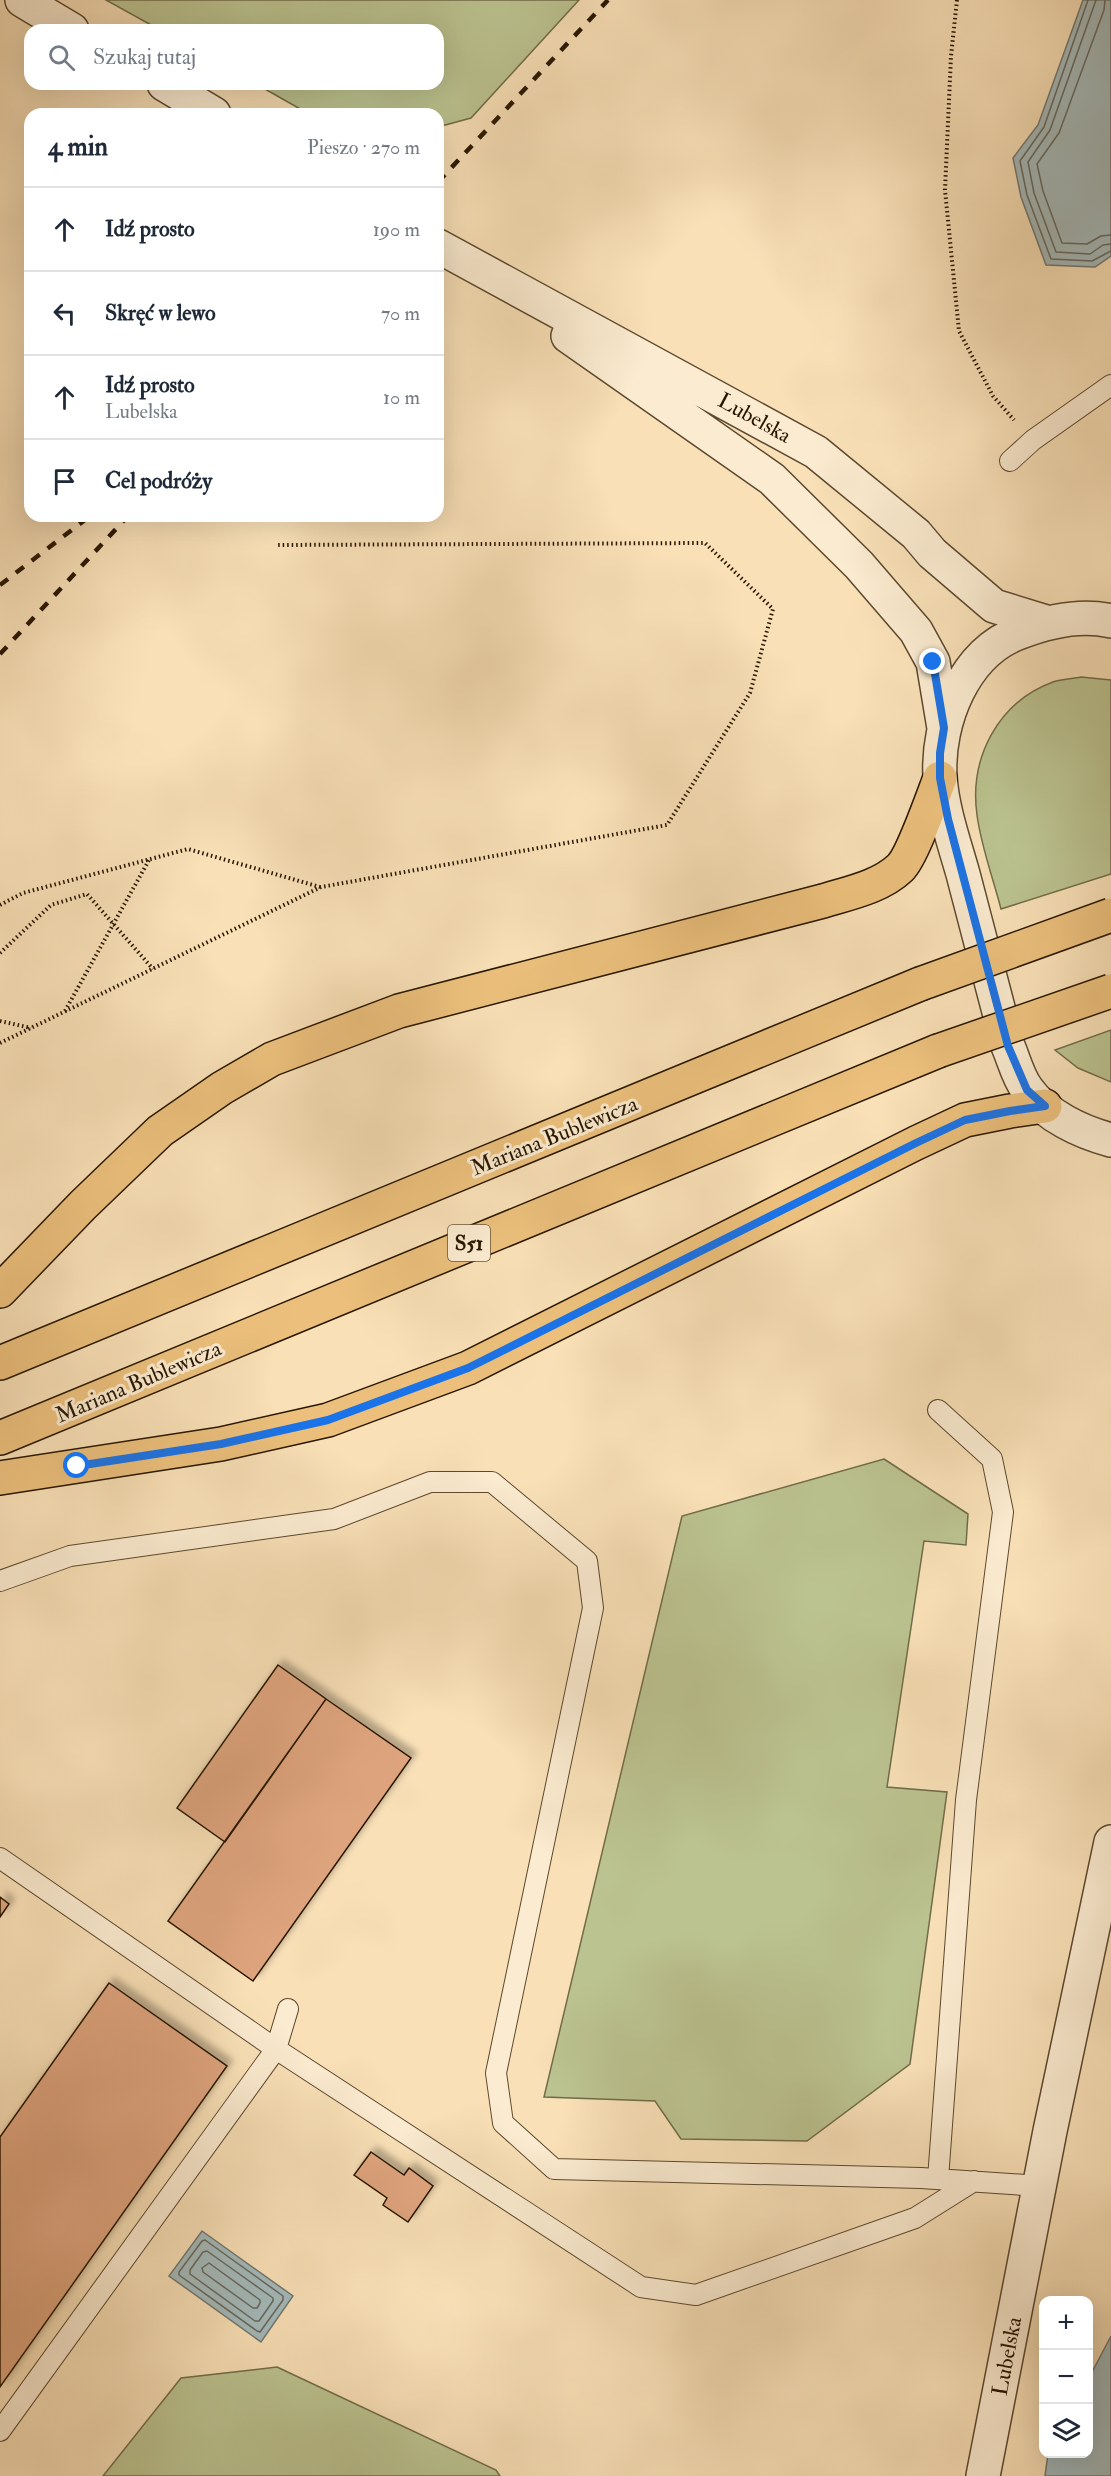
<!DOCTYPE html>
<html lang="pl">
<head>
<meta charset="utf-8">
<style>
	:root { --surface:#fff; --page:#f6f6f7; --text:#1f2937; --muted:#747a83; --line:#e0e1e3 }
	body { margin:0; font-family:"IM FELL Double Pica",serif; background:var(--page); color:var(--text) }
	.controls { position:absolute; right:18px; bottom:18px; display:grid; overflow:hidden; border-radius:12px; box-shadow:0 6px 24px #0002 }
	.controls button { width:54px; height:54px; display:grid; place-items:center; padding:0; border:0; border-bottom:2px solid var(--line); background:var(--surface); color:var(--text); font:30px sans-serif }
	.stop { position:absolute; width:18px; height:18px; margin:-14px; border:4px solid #1a73e8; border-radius:50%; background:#fff }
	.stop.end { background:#1a73e8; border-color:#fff; box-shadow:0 2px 6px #0008 }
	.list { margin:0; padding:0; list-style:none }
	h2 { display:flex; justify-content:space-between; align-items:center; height:78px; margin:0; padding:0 24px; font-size:26px }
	h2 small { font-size:20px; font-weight:400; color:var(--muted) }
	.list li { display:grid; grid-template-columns:39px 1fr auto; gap:18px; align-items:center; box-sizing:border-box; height:84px; padding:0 24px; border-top:2px solid var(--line) }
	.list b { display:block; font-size:22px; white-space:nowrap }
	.list p { margin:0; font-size:20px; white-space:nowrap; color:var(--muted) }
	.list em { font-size:20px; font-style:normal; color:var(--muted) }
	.icon { flex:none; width:33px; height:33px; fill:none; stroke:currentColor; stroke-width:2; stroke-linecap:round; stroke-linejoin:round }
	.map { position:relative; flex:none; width:1111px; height:2476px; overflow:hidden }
	.search { position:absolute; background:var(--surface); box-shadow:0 6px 24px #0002; left:24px; top:24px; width:420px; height:66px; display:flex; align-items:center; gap:15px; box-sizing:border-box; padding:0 21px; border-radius:18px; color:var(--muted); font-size:22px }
	.panel { position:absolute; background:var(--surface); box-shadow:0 6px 24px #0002; left:24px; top:108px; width:420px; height:414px; border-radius:18px }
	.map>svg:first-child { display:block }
	.green { fill:#bbc390; stroke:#716c48; stroke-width:1.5 }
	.water { fill:#a4babb; stroke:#727870; stroke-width:1.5 }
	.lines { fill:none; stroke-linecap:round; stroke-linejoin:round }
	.shore { stroke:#66685e; stroke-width:1.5 }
	.building { fill:#dea47e; stroke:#271600; stroke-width:1.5; filter:url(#shadow) }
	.service-casing { stroke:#5c482e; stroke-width:22 }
	.minor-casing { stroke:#5c482e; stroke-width:36 }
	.tertiary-casing { stroke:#5c482e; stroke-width:36 }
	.primary-casing { stroke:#271600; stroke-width:36 }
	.motorway-casing { stroke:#271600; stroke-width:36 }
	.path { stroke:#271600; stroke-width:4; stroke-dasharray:1.5 3; stroke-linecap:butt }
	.service { stroke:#fbebd0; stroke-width:20 }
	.minor { stroke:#fbebd0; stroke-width:33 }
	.tertiary { stroke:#fbebd0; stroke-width:33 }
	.primary { stroke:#ecc07c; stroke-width:33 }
	.motorway { stroke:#ecc07c; stroke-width:33 }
	.rail { stroke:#271600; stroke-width:4.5; stroke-dasharray:10 10; stroke-linecap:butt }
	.motorway-bridge-casing { stroke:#271600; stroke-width:36; stroke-linecap:butt }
	.motorway-bridge { stroke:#ecc07c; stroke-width:33 }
	.route { stroke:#1a73e8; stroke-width:8 }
	.labels { text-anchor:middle; stroke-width:6; stroke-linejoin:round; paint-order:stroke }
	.shield { fill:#fbebd0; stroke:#67563e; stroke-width:1.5 }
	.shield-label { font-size:21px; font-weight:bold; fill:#271600 }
	.street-label { font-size:22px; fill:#271600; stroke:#fbebd0 }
</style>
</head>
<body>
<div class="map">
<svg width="1111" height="2476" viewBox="0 0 1111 2476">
	<defs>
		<filter id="shadow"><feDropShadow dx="5.5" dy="-5.5" stdDeviation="3" flood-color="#0004"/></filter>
	</defs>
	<rect width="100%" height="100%" fill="#f9e0b7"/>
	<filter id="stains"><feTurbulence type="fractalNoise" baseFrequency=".00333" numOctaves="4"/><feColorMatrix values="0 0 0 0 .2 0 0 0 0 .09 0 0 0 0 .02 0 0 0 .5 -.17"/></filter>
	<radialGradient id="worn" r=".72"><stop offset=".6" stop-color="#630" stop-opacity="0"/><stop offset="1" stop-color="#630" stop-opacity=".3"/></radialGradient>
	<path class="green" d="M106,0H579L471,118L438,127V114H309L256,84H438V30H160Z
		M1081,677L1111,680V874L1001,909C993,878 981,846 977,815C969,758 998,702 1053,682C1062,679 1072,679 1081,677Z
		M1111,1030V1082L1078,1068L1055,1050Z
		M884,1459L968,1514L966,1545L924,1541L887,1787L947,1792L910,2064L807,2141L681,2139L655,2101L544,2097L682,1516Z
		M277,2367L496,2470L500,2476H103L181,2378Z"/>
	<path class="water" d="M1083,0H1111V256L1095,267L1046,265L1021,197L1013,158L1038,125Z
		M202,2231L293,2296L261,2342L169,2276Z
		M1111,2336V2476H1045L1048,2454H1088L1089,2378Z"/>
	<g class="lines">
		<path class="shore" d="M1088,0L1044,127L1020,161L1027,195L1051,259L1092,261L1111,251
			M1096,0L1050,130L1028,162L1034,193L1056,252L1090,254L1103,245L1111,244
			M1105,0L1104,10L1059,133L1037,164L1043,191L1062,243L1087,244L1101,236L1111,235
			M205,2240L283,2296V2300L260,2332L257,2331L179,2275V2272L202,2241Z
			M207,2251L273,2298V2301L259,2321H255L190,2274V2270L203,2252Z
			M209,2263L260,2300V2303L257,2308H253L203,2272L202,2268Z"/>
	</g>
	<path class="building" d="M278,1665L326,1699L225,1842L177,1808Z
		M326,1699L411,1758L253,1981L168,1921Z
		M0,1897L9,1904L0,1917Z
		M109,1983L227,2066L0,2387V2137Z
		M371,2152L404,2175L409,2168L433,2186L408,2222L383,2205L387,2198L354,2175Z"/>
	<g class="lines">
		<g class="service-casing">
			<path id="service" d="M1010,461L1033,440L1111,385
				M0,1581L70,1556L334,1519L430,1482H492L587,1561L593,1608L496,2073L503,2123L554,2169L921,2178L1040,2186
				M0,1858L276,2049L641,2287L696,2295L915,2218L974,2181
				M938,2179L966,1800L1003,1512L992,1459L938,1410
				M0,2431L276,2049L288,2009"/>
		</g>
		<g class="minor-casing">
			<path id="minor" d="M983,2476L1050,2131L1111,1842"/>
		</g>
		<g class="tertiary-casing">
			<path id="tertiary" d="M22,0L72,30
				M164,84L214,114
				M438,246L816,452L916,534L932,553L994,606L1046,622
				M568,336L772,479L859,565L916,631L933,662L944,728
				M1111,621C1081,614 1046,622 1018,633C964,653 937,722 940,776C942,809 954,842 963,874C978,931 993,989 1008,1046C1014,1060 1018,1077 1027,1089C1046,1116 1081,1132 1111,1140"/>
		</g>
		<g class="primary-casing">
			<path id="primary" d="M0,1291L83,1205L160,1131L222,1088L272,1059L399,1011L823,901C849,893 880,887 900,868C912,857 933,796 940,778
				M0,1478L221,1444L328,1420L468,1368L916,1143L965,1120L1010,1111L1045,1106"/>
		</g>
		<g class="motorway-casing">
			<path id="motorway" d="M0,1363L920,984
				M0,1438L938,1051"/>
		</g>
		<path class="path" d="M957,0L951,56L945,190L959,331L993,396L1014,420
			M0,905L23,893L188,849L320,887
			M0,953L51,905L87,894L153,969
			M65,1011L149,860
			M0,1021L31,1028
			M0,1043L321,887L667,825L750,693L773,609L705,543L278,545"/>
		<use href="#service" class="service"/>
		<use href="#minor" class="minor"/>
		<use href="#tertiary" class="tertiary"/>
		<use href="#primary" class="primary"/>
		<use href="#motorway" class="motorway"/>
		<path class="rail" d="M438,182L608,0
			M0,585L90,516
			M0,654L128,516"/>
		<g class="motorway-bridge-casing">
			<path id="motorway-bridge" d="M920,984L1111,915
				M938,1051L1111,991"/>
		</g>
		<use href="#motorway-bridge" class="motorway-bridge"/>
	</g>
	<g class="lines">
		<path class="route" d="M77,1466L221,1444L328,1420L468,1368L916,1143L965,1120L1010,1111L1045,1106L1027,1090L1008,1046L948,819L940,778V753L944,728L933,662"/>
	</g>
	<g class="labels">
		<rect class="shield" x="448" y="1225" width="42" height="36" rx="4.5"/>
		<g class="shield-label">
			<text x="469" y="1250">S51</text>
		</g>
		<g class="street-label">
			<text transform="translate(755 417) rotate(29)" y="8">Lubelska</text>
			<text transform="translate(554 1135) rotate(-22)" y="8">Mariana Bublewicza</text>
			<text transform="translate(138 1381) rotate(-23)" y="8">Mariana Bublewicza</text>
			<text transform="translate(1006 2356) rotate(-79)" y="8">Lubelska</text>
		</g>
	</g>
	<rect width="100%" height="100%" filter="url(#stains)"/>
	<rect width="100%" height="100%" fill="url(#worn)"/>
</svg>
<div class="controls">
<button>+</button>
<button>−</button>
<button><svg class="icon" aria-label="layers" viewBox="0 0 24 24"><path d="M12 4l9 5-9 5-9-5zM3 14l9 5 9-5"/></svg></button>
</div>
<div class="stop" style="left:77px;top:1466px"></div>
<div class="stop end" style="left:933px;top:662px"></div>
<div class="search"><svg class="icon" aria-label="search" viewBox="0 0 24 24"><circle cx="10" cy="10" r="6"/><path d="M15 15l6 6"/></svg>Szukaj tutaj</div>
<section class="panel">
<h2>4 min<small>Pieszo · 270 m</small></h2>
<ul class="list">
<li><svg class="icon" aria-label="ahead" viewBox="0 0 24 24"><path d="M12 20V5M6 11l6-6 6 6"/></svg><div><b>Idź prosto</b></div><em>190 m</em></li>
<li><svg class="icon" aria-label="left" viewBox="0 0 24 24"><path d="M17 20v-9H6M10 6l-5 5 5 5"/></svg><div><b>Skręć w lewo</b></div><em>70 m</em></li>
<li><svg class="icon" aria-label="ahead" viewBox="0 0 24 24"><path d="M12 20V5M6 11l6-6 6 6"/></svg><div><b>Idź prosto</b><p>Lubelska</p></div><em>10 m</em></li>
<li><svg class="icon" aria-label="arrive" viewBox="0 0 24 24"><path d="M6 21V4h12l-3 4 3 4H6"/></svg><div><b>Cel podróży</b></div></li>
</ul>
</section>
</div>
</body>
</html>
